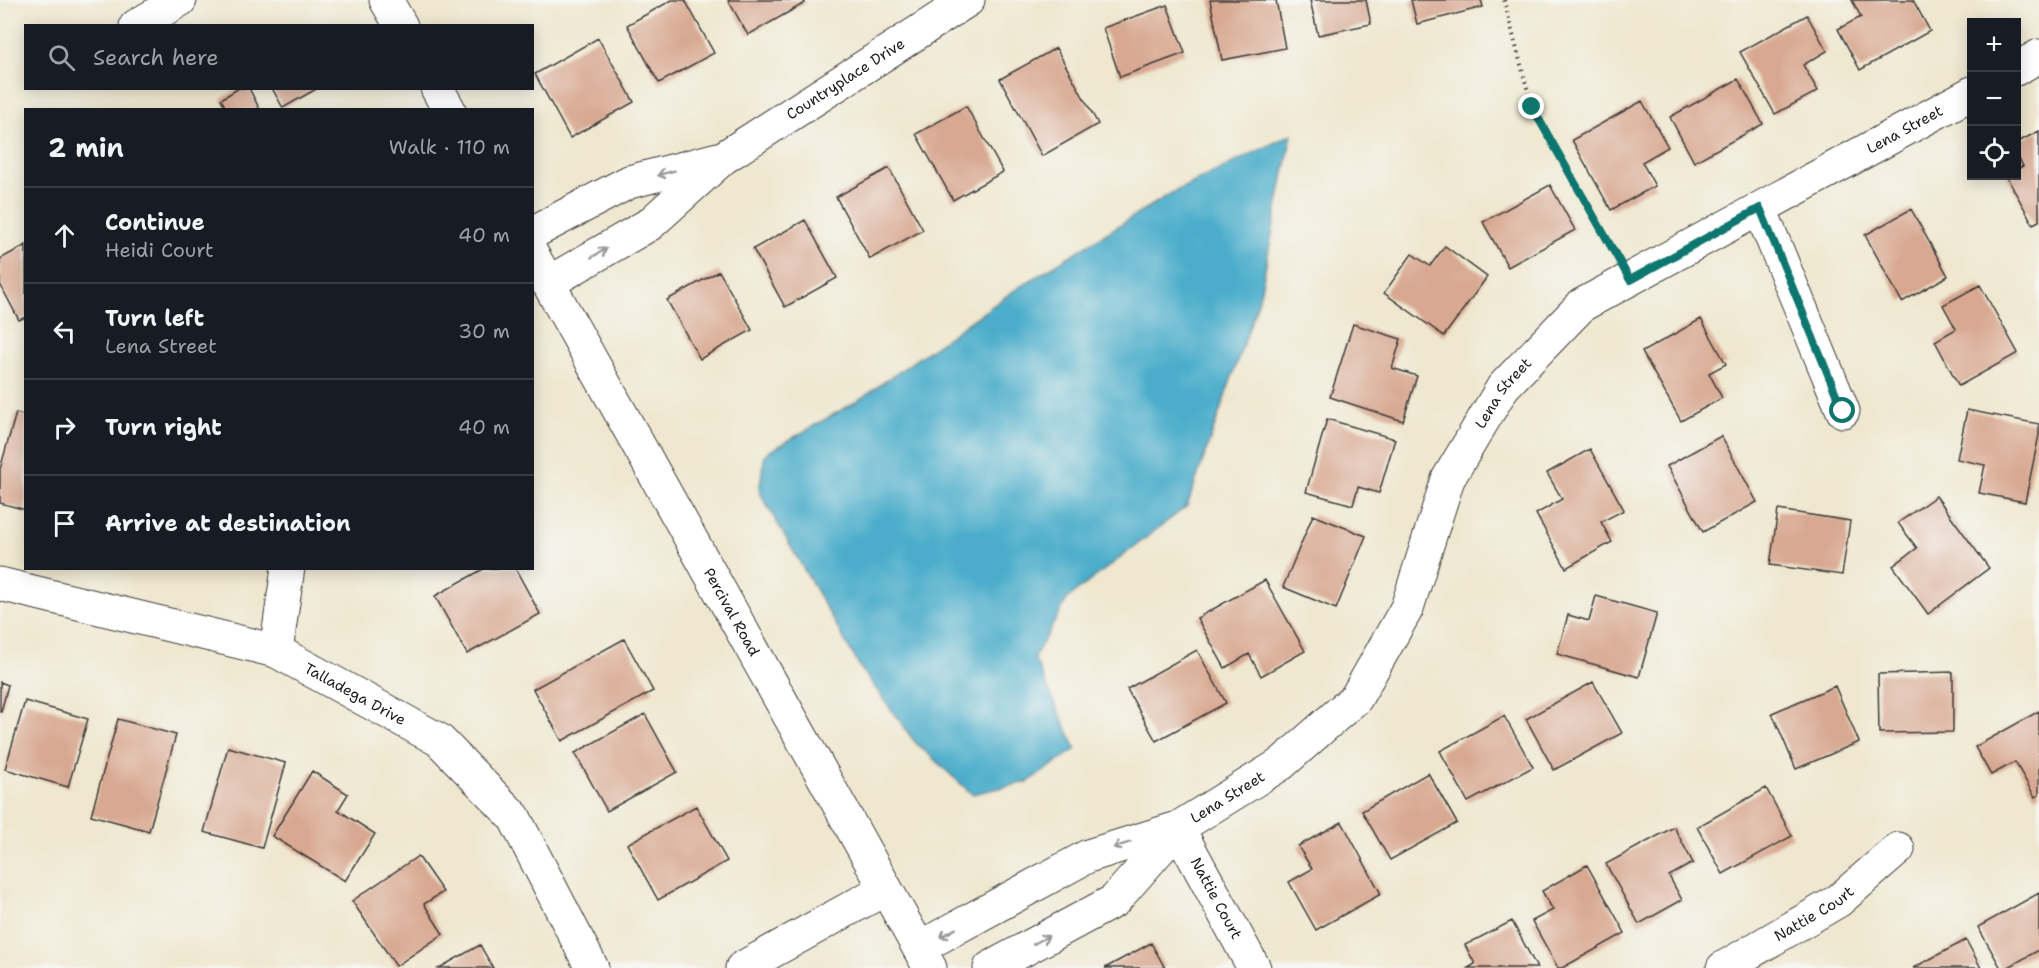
<!DOCTYPE html>
<html lang="en">
<head>
<meta charset="utf-8">
<style>
	:root { --surface:#171b24; --page:#242831; --text:#f1f3f6; --muted:#9ea1a6; --line:#363941 }
	body { margin:0; font-family:"Shantell Sans",sans-serif; background:var(--page); color:var(--text) }
	.controls { position:absolute; right:18px; top:18px; display:grid; overflow:hidden; border-radius:0px; box-shadow:0 3px 15px #0003 }
	.controls button { width:54px; height:54px; display:grid; place-items:center; padding:0; border:0; border-bottom:2px solid var(--line); background:var(--surface); color:var(--text); font:30px sans-serif }
	.stop { position:absolute; width:18px; height:18px; margin:-14px; border:4px solid #0f766e; border-radius:50%; background:#fff }
	.stop.end { background:#0f766e; border-color:#fff; box-shadow:0 2px 6px #0008 }
	.list { margin:0; padding:0; list-style:none }
	h2 { display:flex; justify-content:space-between; align-items:center; height:78px; margin:0; padding:0 24px; font-size:26px }
	h2 small { font-size:20px; font-weight:400; color:var(--muted) }
	.list li { display:grid; grid-template-columns:39px 1fr auto; gap:18px; align-items:center; box-sizing:border-box; height:96px; padding:0 24px; border-top:2px solid var(--line) }
	.list b { display:block; font-size:22px; white-space:nowrap }
	.list p { margin:0; font-size:20px; white-space:nowrap; color:var(--muted) }
	.list em { font-size:20px; font-style:normal; color:var(--muted) }
	.icon { flex:none; width:33px; height:33px; fill:none; stroke:currentColor; stroke-width:2; stroke-linecap:round; stroke-linejoin:round }
	.map { position:relative; flex:none; width:2039px; height:968px; overflow:hidden }
	.search { position:absolute; background:var(--surface); box-shadow:0 3px 15px #0003; left:24px; top:24px; width:510px; height:66px; display:flex; align-items:center; gap:15px; box-sizing:border-box; padding:0 21px; border-radius:0px; color:var(--muted); font-size:22px }
	.panel { position:absolute; background:var(--surface); box-shadow:0 3px 15px #0003; left:24px; top:108px; width:510px; height:462px; border-radius:0px }
	.map>svg:first-child { display:block }
	.water { fill:#4cadcb; stroke:#346474; stroke-width:1.5 }
	.building { fill:#d8a891 }
	.lines { fill:none; stroke-linecap:round; stroke-linejoin:round }
	.minor-casing { stroke:#3c3a37; stroke-width:35 }
	.path { stroke:#3c3a37; stroke-width:4; stroke-dasharray:1.5 4.5; stroke-linecap:butt }
	.minor { stroke:#fff; stroke-width:33 }
	.oneway { stroke:#999 }
	.route { stroke:#0f766e; stroke-width:8 }
	.labels { text-anchor:middle; stroke-width:4.5; stroke-linejoin:round; paint-order:stroke }
	.street-label { font-size:15px; fill:#1c1c1c; stroke:#f6f6f2 }
</style>
</head>
<body>
<div class="map">
<svg width="2039" height="968" viewBox="0 0 2039 968">
	<rect width="100%" height="100%" fill="#f6f6f2"/>
	<filter id="ink" filterUnits="userSpaceOnUse"><feTurbulence type="fractalNoise" baseFrequency=".0167" numOctaves="2"/><feDisplacementMap in="SourceGraphic" scale="12" xChannelSelector="R" yChannelSelector="G"/><feConvolveMatrix kernelMatrix="1 2 1 2 8 2 1 2 1" color-interpolation-filters="sRGB"/></filter>
	<filter id="wash" filterUnits="userSpaceOnUse"><feTurbulence type="fractalNoise" baseFrequency=".008" numOctaves="4" result="noise"/><feDisplacementMap in="SourceGraphic" scale="24" xChannelSelector="R" yChannelSelector="G"/><feGaussianBlur stdDeviation="1.35" result="paint"/><feColorMatrix in="noise" values="0 0 0 0 0 0 0 0 0 0 0 0 0 0 0 0 0 1.4 0 .05"/><feComposite in="paint" operator="in"/></filter>
	<g filter="url(#wash)">
		<rect width="100%" height="100%" fill="#efe7cf"/>
		<path class="water" d="M1292,134L1259,299L1187,506L1068,598L1034,658L1076,749L1028,782L972,794L915,742L860,667L759,491L765,454L857,401L1018,288L1170,194Z"/>
		<g id="blocks">
			<path class="building" d="M672,0H685L714,53L659,83L627,25Z
				M728,0H803L805,3L748,35Z
				M1210,0H1276L1285,48L1222,60Z
				M1310,0H1366L1371,24L1318,35Z
				M1411,0H1481L1483,7L1417,24Z
				M1852,0H1913L1930,31L1860,70L1838,29L1861,17Z
				M1167,5L1185,53L1120,77L1103,28Z
				M1807,15L1827,51L1803,65L1818,91L1775,114L1740,52Z
				M598,38L634,102L570,138L535,74Z
				M1056,48L1098,124L1042,156L1000,79Z
				M1738,79L1763,124L1694,162L1670,117Z
				M239,88H249L260,110H227L221,99Z
				M272,88H318L283,108Z
				M1642,101L1668,147L1642,162L1655,186L1611,210L1572,140Z
				M966,106L1003,172L953,200L916,134Z
				M2039,131V221L2033,224L2006,176H2016V170L2023,166L2016,154V143Z
				M889,168L923,230L870,259L836,197Z
				M1550,185L1575,230L1508,267L1483,222Z
				M1911,209L1948,276L1902,302L1865,235Z
				M805,220L837,278L785,307L753,249Z
				M26,245V317L19,320L0,284V259Z
				M1445,246L1487,277L1444,336L1384,293L1412,254L1430,266Z
				M719,271L752,330L700,359L667,300Z
				M1980,285L2018,353L1959,386L1935,341L1956,329L1943,305Z
				M1701,319L1726,364L1709,373L1722,398L1681,421L1642,352Z
				M1353,324L1401,339L1392,368L1417,376L1403,421L1330,397Z
				M1967,410L2039,424V435L2025,502L1979,493L1985,465L1957,459Z
				M16,413L26,416V510L0,503V469Z
				M1327,419L1395,439L1379,493L1358,487L1353,505L1306,492Z
				M1721,436L1757,502L1703,532L1667,466Z
				M1590,449L1624,510L1601,522L1612,542L1566,568L1536,514L1562,499L1547,473Z
				M1936,496L1989,568L1928,614L1893,566L1917,548L1898,523Z
				M1778,510L1850,521L1842,575L1770,565Z
				M1313,515L1366,536L1336,609L1283,587Z
				M485,568H515L540,614L467,654L435,596Z
				M1265,580L1305,651L1261,676L1249,654L1225,668L1197,618Z
				M1596,596L1657,613L1639,677L1557,654L1568,615L1589,621Z
				M624,639L653,691L562,741L533,689Z
				M1197,650L1226,703L1156,741L1127,689Z
				M1953,672V732L1879,733L1878,674Z
				M0,682L8,685L1,712H0Z
				M1593,682L1622,733L1554,770L1526,719Z
				M1835,686L1859,742L1796,769L1772,713Z
				M25,701L88,719L68,787L5,769Z
				M2039,711V795L2035,797L2015,762L1991,775L1975,747Z
				M645,714L677,772L607,811L575,753Z
				M1504,716L1533,767L1468,802L1440,751Z
				M118,719L176,735L149,831L91,815Z
				M228,747L286,763L262,848L204,832Z
				M312,771L348,794L338,810L375,834L345,881L272,836Z
				M1428,773L1457,823L1390,860L1362,811Z
				M1766,788L1792,836L1723,874L1697,827Z
				M696,806L727,861L658,900L627,844Z
				M1342,822L1381,894L1316,930L1289,882L1312,869L1298,846Z
				M1674,827L1693,863L1669,876L1682,900L1639,924L1606,864Z
				M418,856L443,892L424,904L443,934L396,966L352,901Z
				M1587,865L1625,933L1562,968H1558L1532,921L1553,910L1542,891Z
				M2039,893V950L2007,968H2001L1978,927Z
				M1512,921L1537,968H1468L1475,964L1465,945Z
				M1966,940L1981,968H1913Z
				M1151,943L1165,968H1105Z
				M480,945L493,968H439Z"/>
		</g>
	</g>
	<g filter="url(#ink)">
		<use href="#blocks" fill-opacity="0" stroke="#3c3a37" stroke-width="1.5"/>
		<g class="lines">
			<g class="minor-casing">
				<g id="minor">
					<path d="M386,0L401,26"/>
					<path d="M136,26L180,0"/>
					<path d="M2016,69L2039,56"/>
					<path d="M437,88L449,110"/>
					<path d="M1760,209L1843,411"/>
					<path d="M532,233L629,182L718,159"/>
					<path id="s1" d="M532,254L930,968"/>
					<path id="s2" d="M548,283L650,224L723,158L968,0"/>
					<path id="s3" d="M0,584L276,651L439,740L514,817L592,968"/>
					<path d="M276,651L288,568"/>
					<path id="s4" d="M1178,828L1254,968"/>
					<path id="s5" d="M919,948L1088,856L1178,828L1281,764L1356,698L1407,608L1448,479L1503,387L1582,305L1972,93"/>
					<path d="M742,968L885,889"/>
					<path d="M990,968L1114,901L1178,828"/>
					<path id="s6" d="M1723,968L1838,901L1898,849"/>
				</g>
			</g>
			<path class="path" d="M1504,0L1532,107L1613,250"/>
			<use href="#minor" class="minor"/>
		</g>
		<defs><path id="oneway-shaft" d="M-6 0H5M1.5-3L5.5 0L1.5 3" fill="none" stroke-width="1.6" stroke-linecap="round" stroke-linejoin="round" transform="scale(1.5)"/></defs>
		<g class="oneway">
			<use href="#oneway-shaft" transform="translate(666 173) rotate(165)"/>
			<use href="#oneway-shaft" transform="translate(599 253) rotate(-30)"/>
			<use href="#oneway-shaft" transform="translate(1122 845) rotate(162)"/>
			<use href="#oneway-shaft" transform="translate(948 933) rotate(151)"/>
			<use href="#oneway-shaft" transform="translate(1041 940) rotate(-28)"/>
		</g>
	</g>
	<g class="lines" filter="url(#ink)">
		<path class="route" d="M1532,107L1630,280L1760,208L1843,411"/>
	</g>
	<g class="labels">
		<g class="street-label">
			<text dy="5" stroke="none"><textPath href="#s2" startOffset="362">Countryplace Drive</textPath></text>
			<text dy="5" stroke="none"><textPath href="#s5" startOffset="1335">Lena Street</textPath></text>
			<text dy="5" stroke="none"><textPath href="#s5" startOffset="849">Lena Street</textPath></text>
			<text dy="5" stroke="none"><textPath href="#s1" startOffset="410">Percival Road</textPath></text>
			<text dy="5" stroke="none"><textPath href="#s3" startOffset="374">Talladega Drive</textPath></text>
			<text dy="5" stroke="none"><textPath href="#s5" startOffset="345">Lena Street</textPath></text>
			<text dy="5" stroke="none"><textPath href="#s4" startOffset="80">Nattie Court</textPath></text>
			<text dy="5" stroke="none"><textPath href="#s6" startOffset="106">Nattie Court</textPath></text>
		</g>
	</g>
</svg>
<div class="controls">
<button>+</button>
<button>−</button>
<button><svg class="icon" aria-label="locate" viewBox="0 0 24 24"><circle cx="12" cy="12" r="6"/><path d="M12 2v4M12 18v4M2 12h4M18 12h4"/></svg></button>
</div>
<div class="stop" style="left:1843px;top:411px"></div>
<div class="stop end" style="left:1532px;top:107px"></div>
<div class="search"><svg class="icon" aria-label="search" viewBox="0 0 24 24"><circle cx="10" cy="10" r="6"/><path d="M15 15l6 6"/></svg>Search here</div>
<section class="panel">
<h2>2 min<small>Walk · 110 m</small></h2>
<ul class="list">
<li><svg class="icon" aria-label="ahead" viewBox="0 0 24 24"><path d="M12 20V5M6 11l6-6 6 6"/></svg><div><b>Continue</b><p>Heidi Court</p></div><em>40 m</em></li>
<li><svg class="icon" aria-label="left" viewBox="0 0 24 24"><path d="M17 20v-9H6M10 6l-5 5 5 5"/></svg><div><b>Turn left</b><p>Lena Street</p></div><em>30 m</em></li>
<li><svg class="icon" aria-label="right" viewBox="0 0 24 24"><path d="M7 20v-9h11M14 6l5 5-5 5"/></svg><div><b>Turn right</b></div><em>40 m</em></li>
<li><svg class="icon" aria-label="arrive" viewBox="0 0 24 24"><path d="M6 21V4h12l-3 4 3 4H6"/></svg><div><b>Arrive at destination</b></div></li>
</ul>
</section>
</div>
</body>
</html>
